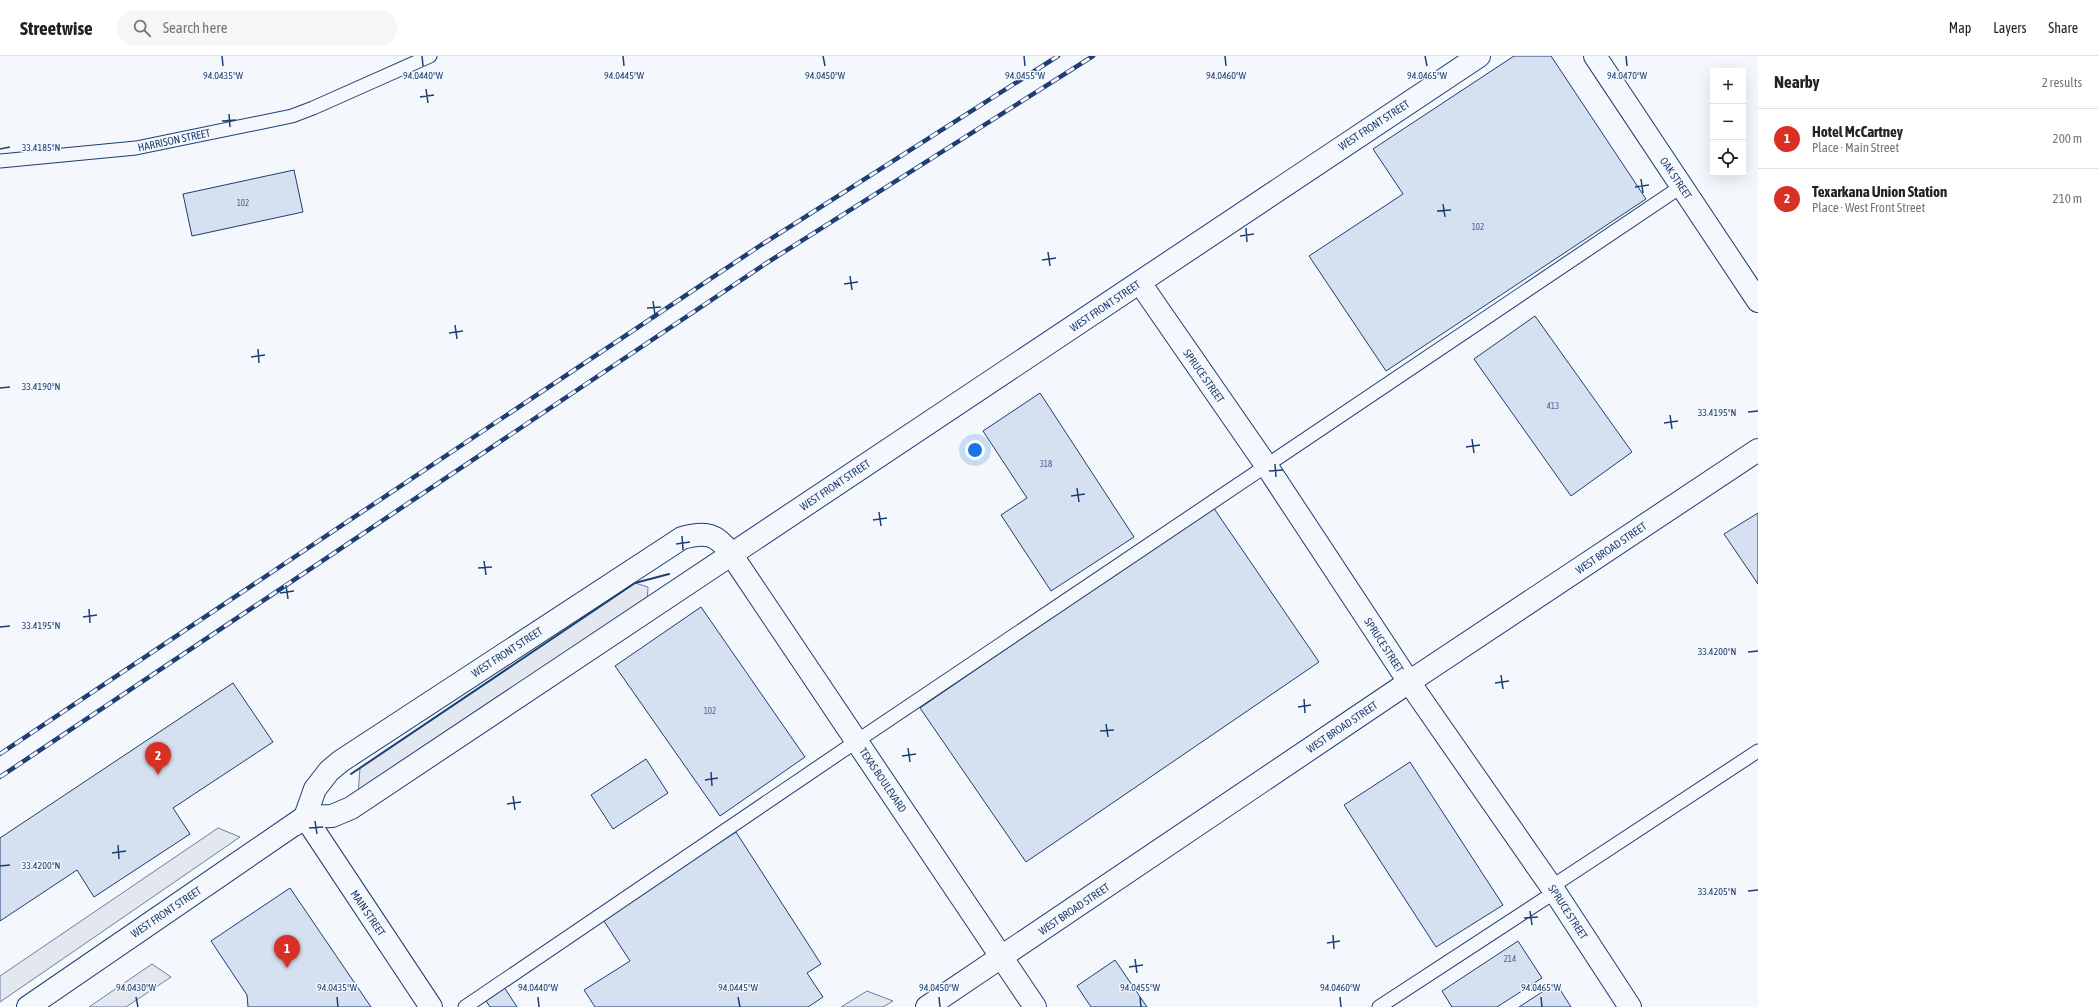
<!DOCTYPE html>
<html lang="en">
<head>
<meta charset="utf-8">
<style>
	:root { --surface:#fff; --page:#f6f6f6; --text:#222; --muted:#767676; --line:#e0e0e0; --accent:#d93025 }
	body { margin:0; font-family:"Asap Condensed",sans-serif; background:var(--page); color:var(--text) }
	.controls { position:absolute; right:12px; top:12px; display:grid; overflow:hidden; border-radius:0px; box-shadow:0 4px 16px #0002 }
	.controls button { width:36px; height:36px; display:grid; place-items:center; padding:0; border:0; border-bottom:1px solid var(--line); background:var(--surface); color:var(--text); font:20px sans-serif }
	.you { position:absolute; left:975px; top:394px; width:14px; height:14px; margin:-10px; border:3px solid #fff; border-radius:50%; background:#1a73e8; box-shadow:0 0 0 6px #1a73e833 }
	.badge { display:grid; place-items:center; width:26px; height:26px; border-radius:50%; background:var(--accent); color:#fff; font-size:13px; font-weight:700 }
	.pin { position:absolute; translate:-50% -33px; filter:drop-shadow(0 1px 2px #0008) }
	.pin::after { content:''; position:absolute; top:21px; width:14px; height:12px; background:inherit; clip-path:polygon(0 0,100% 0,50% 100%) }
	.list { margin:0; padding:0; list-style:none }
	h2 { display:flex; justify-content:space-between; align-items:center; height:52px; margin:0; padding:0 16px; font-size:17px }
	h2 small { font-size:13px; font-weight:400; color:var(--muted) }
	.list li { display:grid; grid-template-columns:26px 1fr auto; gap:12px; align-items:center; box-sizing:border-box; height:60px; padding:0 16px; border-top:1px solid var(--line) }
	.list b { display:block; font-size:15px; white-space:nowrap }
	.list p { margin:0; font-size:13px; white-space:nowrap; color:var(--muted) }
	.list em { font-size:13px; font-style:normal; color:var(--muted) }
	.icon { flex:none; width:22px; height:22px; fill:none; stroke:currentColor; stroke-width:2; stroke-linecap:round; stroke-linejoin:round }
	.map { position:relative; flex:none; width:1758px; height:951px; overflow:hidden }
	header { display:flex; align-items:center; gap:24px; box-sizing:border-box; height:56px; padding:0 20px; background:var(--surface); border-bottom:1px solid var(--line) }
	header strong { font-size:19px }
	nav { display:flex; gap:22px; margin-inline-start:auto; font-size:14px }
	.search { width:280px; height:36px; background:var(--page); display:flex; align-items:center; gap:10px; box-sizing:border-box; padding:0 14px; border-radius:22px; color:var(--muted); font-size:15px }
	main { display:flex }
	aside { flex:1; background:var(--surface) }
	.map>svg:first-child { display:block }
	.parking { fill:#e3e8f0; stroke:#687fa3 }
	.building { fill:#d5e0f0; stroke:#1d3f73 }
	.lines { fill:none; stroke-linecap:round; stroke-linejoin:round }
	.lane-casing { stroke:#1d3f73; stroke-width:15 }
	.street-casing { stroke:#1d3f73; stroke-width:24 }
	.secondary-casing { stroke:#1d3f73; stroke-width:24 }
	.lane { stroke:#f4f7fb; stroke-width:13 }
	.street { stroke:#f4f7fb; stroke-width:22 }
	.secondary { stroke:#f4f7fb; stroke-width:22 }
	.rail-casing { stroke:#1d3f73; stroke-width:4.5 }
	.rail { stroke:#f4f7fb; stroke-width:3; stroke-dasharray:9; stroke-linecap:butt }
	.wall { stroke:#1d3f73; stroke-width:2 }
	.ticks { fill:none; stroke:#1d3f73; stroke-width:1.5 }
	.labels { text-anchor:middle; stroke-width:3; stroke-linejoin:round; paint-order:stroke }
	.number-label { font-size:9px; fill:#4b6792 }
	.street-label { font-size:11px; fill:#1d3f73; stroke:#f4f7fb }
	.ticks-label { font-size:10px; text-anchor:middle; fill:#1d3f73; stroke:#f4f7fb; stroke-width:3; stroke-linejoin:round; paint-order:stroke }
</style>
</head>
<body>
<header>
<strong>Streetwise</strong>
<div class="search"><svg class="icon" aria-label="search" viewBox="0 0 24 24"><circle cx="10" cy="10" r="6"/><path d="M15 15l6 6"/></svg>Search here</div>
<nav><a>Map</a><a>Layers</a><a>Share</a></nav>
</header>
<main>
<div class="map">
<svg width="1758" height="951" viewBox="0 0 1758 951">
	<rect width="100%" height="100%" fill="#f4f7fb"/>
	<path class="parking" d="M635,527L648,531L647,548L358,739L360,712Z
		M218,772L240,781L0,946V920Z
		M152,908L171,921L126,951H89Z
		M867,935L893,945L883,951H841Z"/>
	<path class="building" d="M1514,0H1551L1646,143L1386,315L1309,200L1403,138L1373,93Z
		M294,114L303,156L192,180L183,138Z
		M1535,260L1632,396L1571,440L1474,303Z
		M1040,337L1134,481L1051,535L1001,459L1027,442L983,375Z
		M1213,451L1319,606L1026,806L920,652Z
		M1758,457V528L1724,478Z
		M701,551L805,701L720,760L615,610Z
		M233,627L273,686L173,752L190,778L94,841L77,814L0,865V782Z
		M646,703L668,737L613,773L591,739Z
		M1410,706L1503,849L1436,891L1344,749Z
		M736,776L821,908L807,917L823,941L808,951H595L584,934L630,905L602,862Z
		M290,832L371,951H248L247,939L211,885Z
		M1518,885L1542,922L1497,951H1452L1442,935Z
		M1115,904L1147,951H1091L1077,930Z
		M1556,927L1571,951H1519Z
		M504,931L517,951H490L485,943Z"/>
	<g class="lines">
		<g class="lane-casing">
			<path id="lane" d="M0,105L136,92L292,60L313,52L430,0
				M1551,831L1758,695
				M465,951L857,685L1682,130
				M1379,951L1555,836"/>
		</g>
		<g class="street-casing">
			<path id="street" d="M1595,0L1758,245
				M1140,227L1266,409L1409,626L1758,394
				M305,761L431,951
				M294,769L305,761L315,733L329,715L341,705L682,482C706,475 717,478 731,498L1035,951
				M28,951L305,761L332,760L351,752L1479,0"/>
		</g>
		<g class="secondary-casing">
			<path id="secondary" d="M927,951L1409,626L1555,836L1630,951"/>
		</g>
		<use href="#lane" class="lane"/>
		<use href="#street" class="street"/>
		<use href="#secondary" class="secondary"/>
		<g class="rail-casing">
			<path id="rail" d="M0,698L761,189L1058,0
				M0,721L765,208L1093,0"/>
		</g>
		<use href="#rail" class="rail"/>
		<path class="wall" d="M351,718L635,527L669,518"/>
	</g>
	<path class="ticks" d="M222,0L223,10M422,0L423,10M623,0L624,10M823,0L825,10M1024,0L1025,10M1225,0L1226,10M1425,0L1427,10M1626,0L1627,10M426,33L428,47M420,41L434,39M229,58L230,71M222,65L236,64M0,93L10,91M1641,123L1643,137M1635,131L1649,129M1443,148L1445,161M1437,155L1451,154M1246,172L1247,186M1240,180L1254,178M1048,196L1050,210M1042,204L1056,202M850,220L852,234M844,228L858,226M653,245L655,259M647,252L661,251M455,269L457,283M449,277L463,275M258,293L259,307M251,301L265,299M0,332L10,331M1748,356L1758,355M1670,359L1672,373M1664,367L1678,365M1472,383L1474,397M1466,391L1480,389M1275,408L1276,421M1269,415L1283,414M1077,432L1079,446M1071,440L1085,438M879,456L881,470M873,464L887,462M682,480L683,494M676,488L690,486M484,505L486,519M478,512L492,511M286,529L288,543M280,537L294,535M89,553L90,567M83,561L97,559M0,571L10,570M1748,596L1758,595M1501,619L1503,633M1495,627L1509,625M1304,643L1305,657M1298,651L1311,649M1106,668L1108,681M1100,675L1114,674M908,692L910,706M902,700L916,698M711,716L712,730M705,724L718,722M513,740L515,754M507,748L521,746M315,765L317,778M309,772L323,771M118,789L119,803M112,797L126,795M0,810L10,809M1748,835L1758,834M1530,855L1532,869M1524,862L1538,861M1333,879L1334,893M1327,887L1340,885M1135,903L1137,917M1129,911L1143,909M136,941L138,951M337,941L338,951M538,941L539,951M738,941L740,951M939,941L940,951M1140,941L1141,951M1340,941L1341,951M1541,941L1542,951"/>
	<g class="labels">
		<g class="number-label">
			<text x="243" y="150">102</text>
			<text x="1478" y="174">102</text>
			<text x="1553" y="353">413</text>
			<text x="1046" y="411">318</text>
			<text x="710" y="658">102</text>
			<text x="1510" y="906">214</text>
		</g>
		<g class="street-label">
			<text transform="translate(1374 69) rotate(-33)" y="4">WEST FRONT STREET</text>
			<text transform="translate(174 84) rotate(-12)" y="4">HARRISON STREET</text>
			<text transform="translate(1676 122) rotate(56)" y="4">OAK STREET</text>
			<text transform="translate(1105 250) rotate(-34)" y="4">WEST FRONT STREET</text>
			<text transform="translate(1204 320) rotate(55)" y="4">SPRUCE STREET</text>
			<text transform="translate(835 429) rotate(-34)" y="4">WEST FRONT STREET</text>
			<text transform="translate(1611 492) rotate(-34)" y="4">WEST BROAD STREET</text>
			<text transform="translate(1384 589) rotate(57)" y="4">SPRUCE STREET</text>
			<text transform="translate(507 596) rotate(-33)" y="4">WEST FRONT STREET</text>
			<text transform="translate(1342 671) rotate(-34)" y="4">WEST BROAD STREET</text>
			<text transform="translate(883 724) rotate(56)" y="4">TEXAS BOULEVARD</text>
			<text transform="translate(1074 853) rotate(-34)" y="4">WEST BROAD STREET</text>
			<text transform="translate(166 856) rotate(-34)" y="4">WEST FRONT STREET</text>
			<text transform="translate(1568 856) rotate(57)" y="4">SPRUCE STREET</text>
			<text transform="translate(368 857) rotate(56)" y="4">MAIN STREET</text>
		</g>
	</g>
	<g class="ticks-label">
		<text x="223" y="23">94.0435°W</text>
		<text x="423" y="23">94.0440°W</text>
		<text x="624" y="23">94.0445°W</text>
		<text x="825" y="23">94.0450°W</text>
		<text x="1025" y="23">94.0455°W</text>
		<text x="1226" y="23">94.0460°W</text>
		<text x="1427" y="23">94.0465°W</text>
		<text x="1627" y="23">94.0470°W</text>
		<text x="41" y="95">33.4185°N</text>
		<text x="41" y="334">33.4190°N</text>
		<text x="1717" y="360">33.4195°N</text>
		<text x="41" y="573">33.4195°N</text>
		<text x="1717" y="599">33.4200°N</text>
		<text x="41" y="813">33.4200°N</text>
		<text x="1717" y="839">33.4205°N</text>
		<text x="136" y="935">94.0430°W</text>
		<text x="337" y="935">94.0435°W</text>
		<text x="538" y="935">94.0440°W</text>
		<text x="738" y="935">94.0445°W</text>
		<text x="939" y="935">94.0450°W</text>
		<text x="1140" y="935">94.0455°W</text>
		<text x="1340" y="935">94.0460°W</text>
		<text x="1541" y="935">94.0465°W</text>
	</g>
</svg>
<div class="controls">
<button>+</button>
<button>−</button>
<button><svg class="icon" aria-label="locate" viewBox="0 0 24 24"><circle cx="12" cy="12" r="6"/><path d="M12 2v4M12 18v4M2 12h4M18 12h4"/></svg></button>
</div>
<div class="you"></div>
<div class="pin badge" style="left:287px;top:912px">1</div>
<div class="pin badge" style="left:158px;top:719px">2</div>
</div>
<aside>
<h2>Nearby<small>2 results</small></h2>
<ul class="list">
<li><span class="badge">1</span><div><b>Hotel McCartney</b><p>Place · Main Street</p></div><em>200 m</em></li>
<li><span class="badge">2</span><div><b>Texarkana Union Station</b><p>Place · West Front Street</p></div><em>210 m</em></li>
</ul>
</aside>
</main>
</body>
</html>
